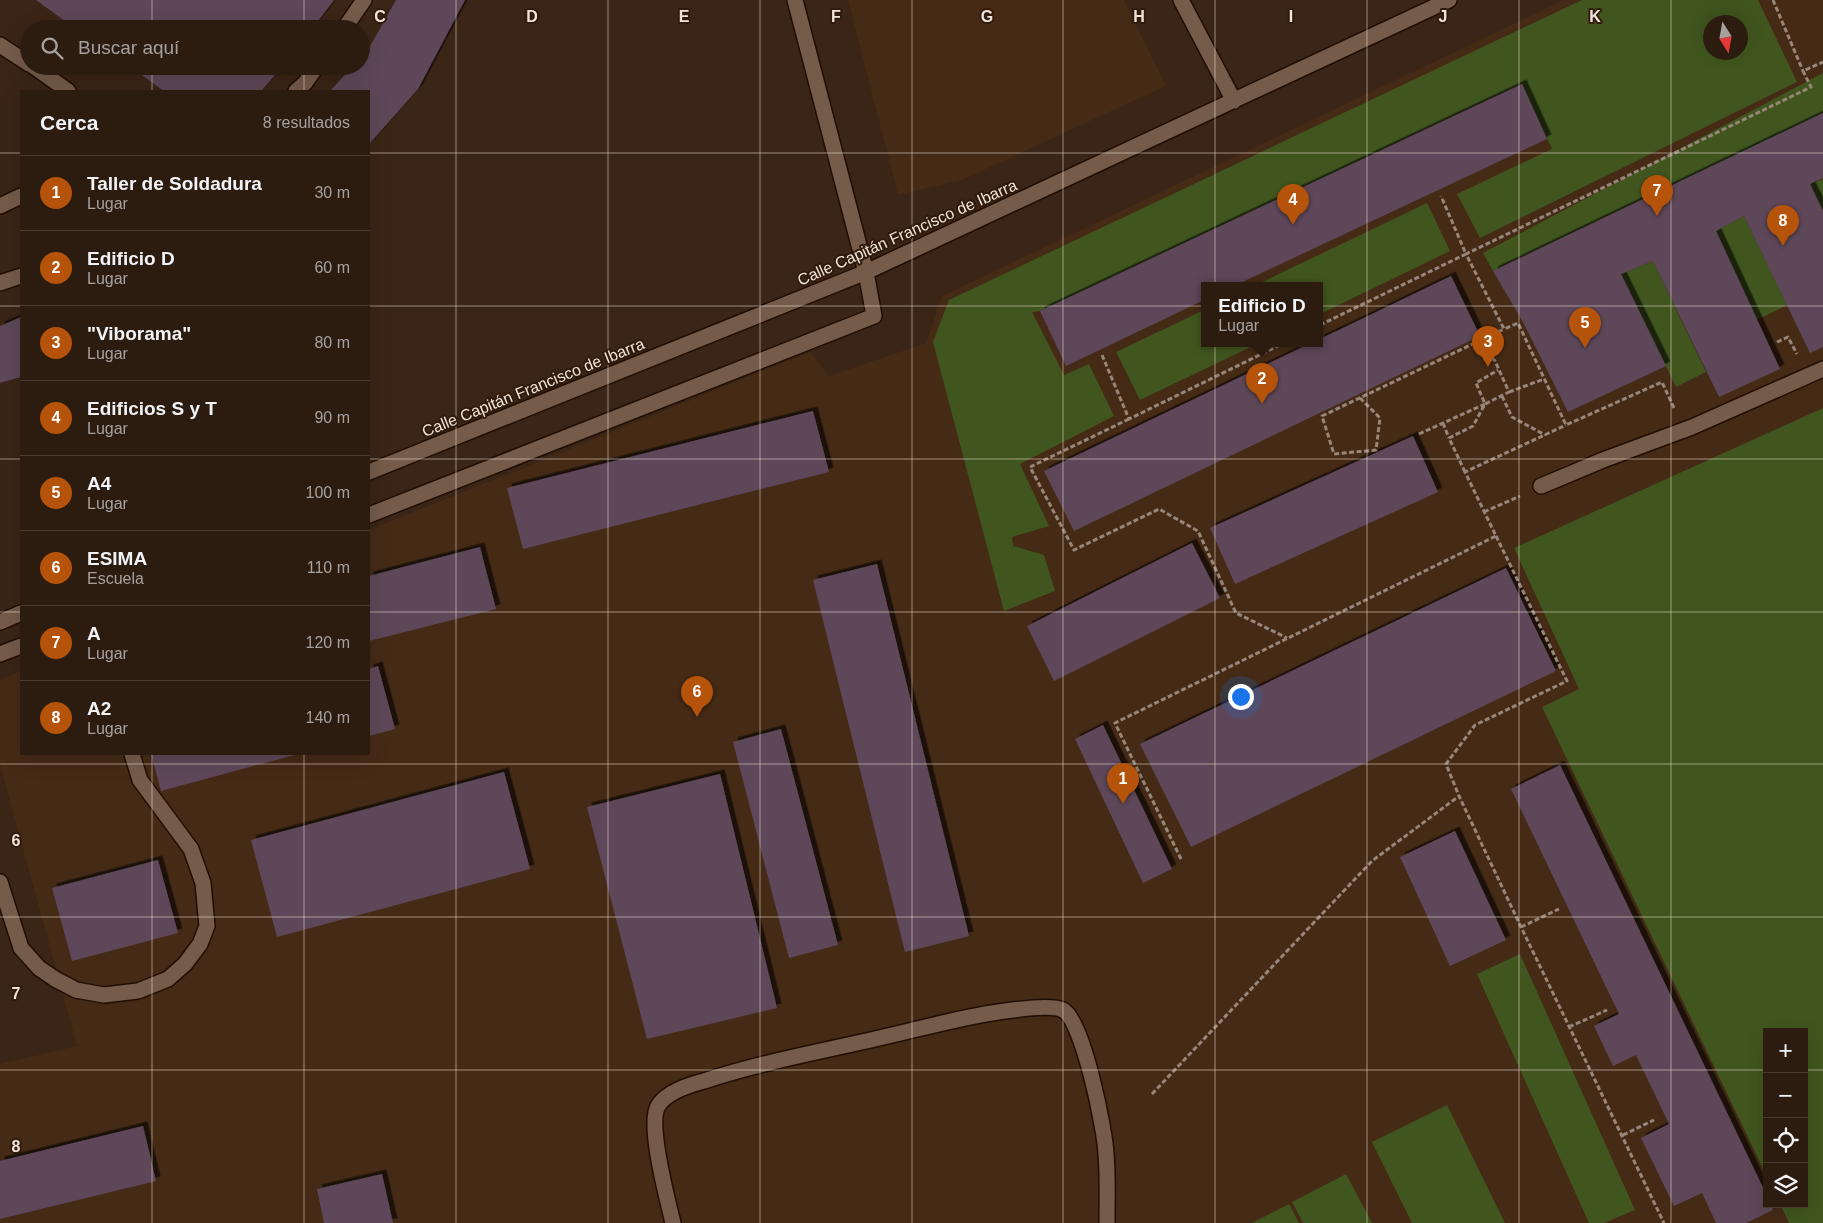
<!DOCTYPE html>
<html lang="es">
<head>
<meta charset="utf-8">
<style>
	:root { --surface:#2c1c10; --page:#38291e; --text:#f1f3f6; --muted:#a6a19f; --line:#483a30; --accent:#b45309 }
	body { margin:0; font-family:Helvetica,sans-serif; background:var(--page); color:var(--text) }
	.controls { position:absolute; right:15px; bottom:15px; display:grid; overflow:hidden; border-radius:0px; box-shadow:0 5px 20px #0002 }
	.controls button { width:45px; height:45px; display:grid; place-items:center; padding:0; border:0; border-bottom:1px solid var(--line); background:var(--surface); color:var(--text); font:25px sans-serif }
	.compass { position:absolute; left:1703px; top:15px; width:45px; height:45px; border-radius:50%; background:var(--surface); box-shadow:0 5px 20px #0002; rotate:169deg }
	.you { position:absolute; left:1240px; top:696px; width:18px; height:18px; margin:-12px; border:4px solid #fff; border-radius:50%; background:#1a73e8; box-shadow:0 0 0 8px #1a73e833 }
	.badge { display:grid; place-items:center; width:32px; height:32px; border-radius:50%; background:var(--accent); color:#fff; font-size:16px; font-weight:700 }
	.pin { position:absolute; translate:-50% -41px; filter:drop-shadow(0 1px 2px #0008) }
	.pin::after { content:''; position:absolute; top:26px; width:18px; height:15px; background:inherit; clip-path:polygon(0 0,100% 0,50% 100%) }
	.popup { position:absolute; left:1201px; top:282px; width:122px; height:65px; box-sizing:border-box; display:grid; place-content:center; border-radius:0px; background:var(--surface); filter:drop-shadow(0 1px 4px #0005); font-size:16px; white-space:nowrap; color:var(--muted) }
	.popup b { font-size:19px; color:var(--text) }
	.popup::after { content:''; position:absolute; left:50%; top:100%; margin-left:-10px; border:10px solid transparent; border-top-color:var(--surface) }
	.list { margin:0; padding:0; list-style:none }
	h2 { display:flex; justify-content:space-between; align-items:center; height:65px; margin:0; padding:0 20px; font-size:21px }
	h2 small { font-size:16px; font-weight:400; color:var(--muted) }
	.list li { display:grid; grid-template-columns:32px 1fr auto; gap:15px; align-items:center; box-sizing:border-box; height:75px; padding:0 20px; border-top:1px solid var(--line) }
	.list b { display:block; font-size:19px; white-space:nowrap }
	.list p { margin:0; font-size:16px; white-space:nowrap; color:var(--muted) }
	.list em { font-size:16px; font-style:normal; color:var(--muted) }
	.icon { flex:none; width:28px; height:28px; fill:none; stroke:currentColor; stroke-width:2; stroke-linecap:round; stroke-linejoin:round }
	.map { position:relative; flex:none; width:1823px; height:1223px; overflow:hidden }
	.search { position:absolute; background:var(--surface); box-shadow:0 5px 20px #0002; left:20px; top:20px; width:350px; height:55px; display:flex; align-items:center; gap:12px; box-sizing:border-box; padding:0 18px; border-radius:28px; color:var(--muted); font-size:19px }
	.panel { position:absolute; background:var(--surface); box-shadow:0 5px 20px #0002; left:20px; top:90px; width:350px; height:665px; border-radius:0px }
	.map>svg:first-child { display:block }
	.built { fill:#452a16; fill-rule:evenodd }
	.green { fill:#40561e; fill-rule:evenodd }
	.building { fill:#5d4759; filter:url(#shadow) }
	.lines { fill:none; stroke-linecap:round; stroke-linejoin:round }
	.minor-casing { stroke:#210e02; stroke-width:18 }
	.path { stroke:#978679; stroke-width:3; stroke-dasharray:5 2.5; stroke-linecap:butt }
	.minor { stroke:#745b4a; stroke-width:15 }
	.grid { fill:none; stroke:#f1e3d9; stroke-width:1; stroke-opacity:0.55 }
	.labels { text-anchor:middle; stroke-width:4; stroke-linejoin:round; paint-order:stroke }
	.street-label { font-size:16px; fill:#f1e3d9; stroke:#301b0c }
	.grid-label { font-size:16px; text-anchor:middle; font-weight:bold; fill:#f1e3d9; stroke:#301b0c; stroke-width:4; stroke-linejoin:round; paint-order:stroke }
</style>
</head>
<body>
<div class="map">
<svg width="1823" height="1223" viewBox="0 0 1823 1223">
	<defs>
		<filter id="shadow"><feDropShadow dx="4.5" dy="-4.5" stdDeviation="0" flood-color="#0009"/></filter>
	</defs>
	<rect width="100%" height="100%" fill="#3a2516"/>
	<path class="built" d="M848,0H1124L1166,86L962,180L898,195Z
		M1564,0H1823V1223H0V1064L77,1046L0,765V680L21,671V754H369V530L810,352L829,376L926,343L942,296ZM1710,22H1740V52H1710ZM1204,285H1320V343H1204ZM1767,1032H1804V1204H1767Z"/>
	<path class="green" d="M1582,0H1758L1797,82L1480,238L1457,194L1552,149L1521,84L1040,311L1032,312L1064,375L1089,364L1114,416L1020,464L1049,526L1012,537L1013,546L1044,555L1055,591L1004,611L933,342L949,300ZM1710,22H1740V52H1710Z
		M1823,73V113L1493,271L1483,253Z
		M1823,179V211L1810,184Z
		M1427,203L1450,251L1320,314V285H1256Z
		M1744,216L1787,305L1757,320L1716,231Z
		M1653,261L1706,372L1676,387L1621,274Z
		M1204,310V343H1259L1140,400L1116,352Z
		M1823,408V1223H1789L1780,1204H1804V1032H1767V1177L1542,707L1579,689L1514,548Z
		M1520,954L1635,1210L1604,1223H1589L1477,974Z
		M1447,1105L1505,1223H1412L1372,1142Z
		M1346,1174L1372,1223H1303L1292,1202Z
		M1289,1204L1299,1223H1252Z"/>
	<path class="building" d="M36,0H334L312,29H76Z
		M396,0H465L418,89L369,144V91H330L353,66H361V57L368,50Z
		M129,66H283L261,91H164Z
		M1522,84L1547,139L1236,285H1204V300L1066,366L1040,311Z
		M1823,113V178L1810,184L1823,211V347L1810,353L1744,216L1716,231L1780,369L1719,397L1653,261L1621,274L1666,366L1568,412L1523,322L1493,271Z
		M1451,276L1480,336L1074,531L1044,471L1311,343H1320V339Z
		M21,317V377L0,383V326Z
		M813,411L829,472L523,549L507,488Z
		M1413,436L1438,492L1235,584L1210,528Z
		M1192,543L1220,598L1054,681L1027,626Z
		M480,547L496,609L369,641V576Z
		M877,564L969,936L905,952L813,580Z
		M1506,568L1556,671L1191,847L1140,744Z
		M378,666L395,729L369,736V669Z
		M1103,725L1172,869L1143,883L1075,739Z
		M781,729L838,945L789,958L733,742Z
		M151,754H298L161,791Z
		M1560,765L1767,1196V1204H1771L1773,1210L1746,1223H1716L1702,1193L1674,1206L1641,1138L1669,1124L1636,1055L1613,1066L1594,1026L1619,1014L1511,789Z
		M504,772L530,869L277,937L251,840Z
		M720,774L777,1008L647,1039L587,807Z
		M1455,831L1506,940L1450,966L1400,857Z
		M158,860L178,933L72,961L52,888Z
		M143,1126L156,1181L0,1219V1161Z
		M382,1174L393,1223H324L317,1189Z"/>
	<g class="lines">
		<g class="minor-casing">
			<path id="minor" d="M1181,0L1234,101
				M344,29L364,0
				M0,45L29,64
				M33,66L68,91
				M296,91L305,83L317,66
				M0,206L21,196
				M0,283L21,276
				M369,472L866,272L1449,0
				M1541,486L1603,460L1692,427L1823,369
				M369,515L874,316L866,272L795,0
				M0,622L21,613
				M0,654L21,646
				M0,882L21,948L39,968L55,979L76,990L104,995L138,991L168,979L185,964L200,944L207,926L203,883L191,849L140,780L132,754
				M673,1223C668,1201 647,1125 658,1106C666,1092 689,1085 704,1081C759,1063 818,1052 875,1039C916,1030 957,1018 998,1012C1012,1010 1051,1004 1063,1010C1083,1020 1105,1130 1106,1154C1108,1177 1107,1200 1107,1223"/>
		</g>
		<path class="path" d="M1773,0L1803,71
			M1320,325L1466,254L1441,196
			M1487,337V352L1495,361L1509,392L1485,404L1476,383L1498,370
			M1777,342L1788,337L1797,354
			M1102,355L1129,419L1284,343
			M1509,392L1544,379
			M1502,396L1512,417L1545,435
			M1360,398L1380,418L1376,450L1334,454L1322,416L1504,329
			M1674,408L1662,382L1566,425L1518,323L1504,329L1466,254L1811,87L1803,71L1823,62
			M1129,419L1030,467L1074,550L1159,509L1198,531L1236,613L1287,638
			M1443,423L1449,438
			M1419,434L1485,404
			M1465,472L1449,438L1473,426L1485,404
			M1484,512L1520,496
			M1496,536L1567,681L1475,725L1446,764L1459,796L1521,927L1664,1223
			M1181,859L1115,723L1496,536L1465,472L1566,425
			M1521,927L1559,909
			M1569,1027L1607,1010
			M1152,1094L1372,861L1459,796
			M1623,1135L1654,1120"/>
		<use href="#minor" class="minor"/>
	</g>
	<path class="grid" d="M152,0V29M304,0V29M456,0V1223M608,0V1223M760,0V1223M912,0V1223M1063,0V1223M1215,0V1223M1367,0V1223M1519,0V1223M1671,0V1223M152,66V91M304,66V91M0,153H21M369,153H1823M0,306H21M369,306H1823M0,459H21M369,459H1823M0,612H21M369,612H1823M152,754V1223M304,754V1223M0,764H1823M0,917H1823M0,1070H1767M1804,1070H1823"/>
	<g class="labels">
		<g class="street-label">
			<text transform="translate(907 232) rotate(-24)" y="6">Calle Capitán Francisco de Ibarra</text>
			<text transform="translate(533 387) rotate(-22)" y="6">Calle Capitán Francisco de Ibarra</text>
		</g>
	</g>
	<g class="grid-label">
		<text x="380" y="22">C</text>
		<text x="532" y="22">D</text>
		<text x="684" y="22">E</text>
		<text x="836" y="22">F</text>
		<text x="987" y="22">G</text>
		<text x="1139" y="22">H</text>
		<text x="1291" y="22">I</text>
		<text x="1443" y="22">J</text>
		<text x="1595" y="22">K</text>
		<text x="16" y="846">6</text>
		<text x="16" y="999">7</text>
		<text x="16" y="1152">8</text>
	</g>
</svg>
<div class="controls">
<button>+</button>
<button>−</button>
<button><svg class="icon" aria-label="locate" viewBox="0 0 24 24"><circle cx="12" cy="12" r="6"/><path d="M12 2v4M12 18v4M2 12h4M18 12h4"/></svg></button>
<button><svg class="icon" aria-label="layers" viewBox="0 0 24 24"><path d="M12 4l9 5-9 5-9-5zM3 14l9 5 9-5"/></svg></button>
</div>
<svg class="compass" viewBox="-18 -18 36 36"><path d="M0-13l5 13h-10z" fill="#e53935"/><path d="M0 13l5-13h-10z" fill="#a6a19f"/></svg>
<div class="you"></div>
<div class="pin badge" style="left:1123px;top:804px">1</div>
<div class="pin badge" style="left:1262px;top:404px">2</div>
<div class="popup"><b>Edificio D</b>Lugar</div>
<div class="pin badge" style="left:1488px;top:367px">3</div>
<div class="pin badge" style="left:1293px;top:225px">4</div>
<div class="pin badge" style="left:1585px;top:348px">5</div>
<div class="pin badge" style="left:697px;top:717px">6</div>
<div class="pin badge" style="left:1657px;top:216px">7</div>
<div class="pin badge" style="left:1783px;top:246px">8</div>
<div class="search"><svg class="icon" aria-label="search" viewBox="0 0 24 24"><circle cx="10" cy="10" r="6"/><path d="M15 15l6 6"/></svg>Buscar aquí</div>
<section class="panel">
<h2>Cerca<small>8 resultados</small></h2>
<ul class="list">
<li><span class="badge">1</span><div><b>Taller de Soldadura</b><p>Lugar</p></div><em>30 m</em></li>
<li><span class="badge">2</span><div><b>Edificio D</b><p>Lugar</p></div><em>60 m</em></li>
<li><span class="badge">3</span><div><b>&quot;Viborama&quot;</b><p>Lugar</p></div><em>80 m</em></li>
<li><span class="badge">4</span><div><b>Edificios S y T</b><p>Lugar</p></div><em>90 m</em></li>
<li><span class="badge">5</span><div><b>A4</b><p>Lugar</p></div><em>100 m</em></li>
<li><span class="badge">6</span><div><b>ESIMA</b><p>Escuela</p></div><em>110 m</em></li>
<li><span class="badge">7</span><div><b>A</b><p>Lugar</p></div><em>120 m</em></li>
<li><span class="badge">8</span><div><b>A2</b><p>Lugar</p></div><em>140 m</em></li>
</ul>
</section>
</div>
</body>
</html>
